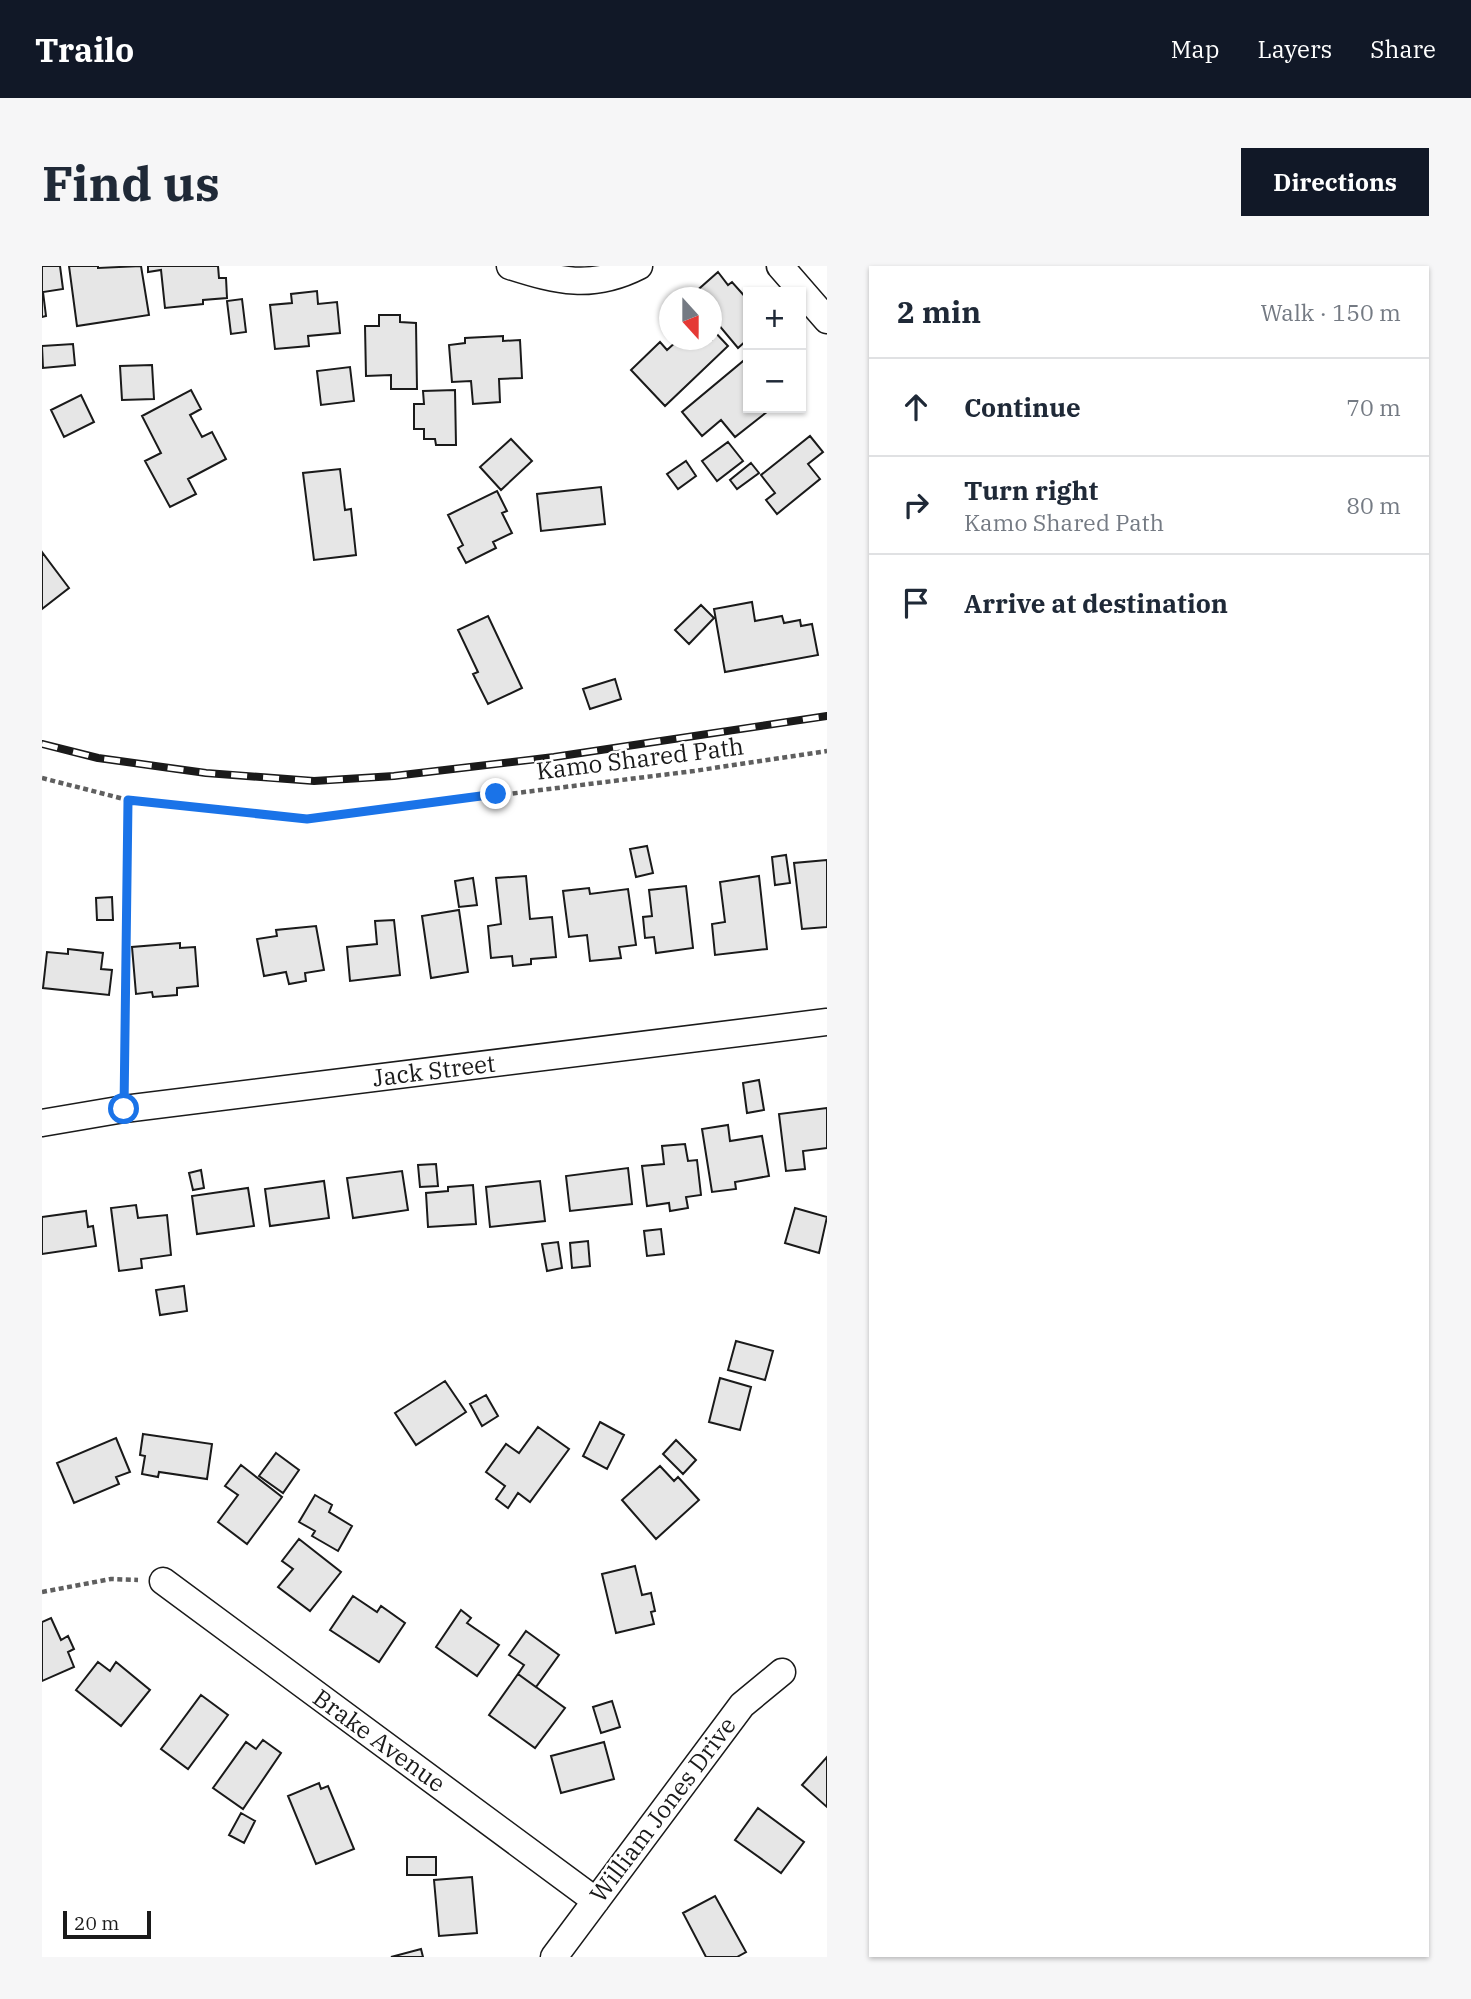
<!DOCTYPE html>
<html lang="en">
<head>
<meta charset="utf-8">
<style>
	:root { --surface:#fff; --page:#f6f6f7; --text:#1f2937; --muted:#747a83; --line:#e0e1e3; --accent:#111827 }
	body { margin:0; font-family:"IBM Plex Serif",serif; background:var(--page); color:var(--text) }
	.controls { position:absolute; right:21px; top:21px; display:grid; overflow:hidden; border-radius:0px; box-shadow:0 2px 5px #0004 }
	.controls button { width:63px; height:63px; display:grid; place-items:center; padding:0; border:0; border-bottom:2px solid var(--line); background:var(--surface); color:var(--text); font:35px sans-serif }
	.compass { position:absolute; left:617px; top:21px; width:63px; height:63px; border-radius:50%; background:var(--surface); box-shadow:0 2px 5px #0004; rotate:159deg }
	.scale { position:absolute; left:21px; bottom:18px; width:88px; box-sizing:border-box; padding-left:7px; border:4px solid #1a1a1a; border-top:0; font-size:19px; line-height:24px; white-space:nowrap; color:#1a1a1a; -webkit-text-stroke:5px #fff; paint-order:stroke }
	.stop { position:absolute; width:21px; height:21px; margin:-16px; border:5px solid #1a73e8; border-radius:50%; background:#fff }
	.stop.end { background:#1a73e8; border-color:#fff; box-shadow:0 2px 7px #0008 }
	.list { margin:0; padding:0; list-style:none }
	h2 { display:flex; justify-content:space-between; align-items:center; height:91px; margin:0; padding:0 28px; font-size:30px }
	h2 small { font-size:23px; font-weight:400; color:var(--muted) }
	.list li { display:grid; grid-template-columns:46px 1fr auto; gap:21px; align-items:center; box-sizing:border-box; height:98px; padding:0 28px; border-top:2px solid var(--line) }
	.list b { display:block; font-size:26px; white-space:nowrap }
	.list p { margin:0; font-size:23px; white-space:nowrap; color:var(--muted) }
	.list em { font-size:23px; font-style:normal; color:var(--muted) }
	.icon { flex:none; width:38px; height:38px; fill:none; stroke:currentColor; stroke-width:2; stroke-linecap:round; stroke-linejoin:round }
	.map { position:relative; flex:none; width:785px; height:1691px; overflow:hidden; border-radius:0px }
	header { display:flex; align-items:center; gap:42px; box-sizing:border-box; height:98px; padding:0 35px; background:var(--accent); color:#fff }
	header strong { font-size:33px }
	nav { display:flex; gap:38px; margin-inline-start:auto; font-size:24px }
	.intro { display:flex; align-items:center; justify-content:space-between; box-sizing:border-box; height:168px; padding:0 42px }
	h1 { margin:0; font-size:49px }
	.button { padding:18px 32px; border-radius:0px; background:var(--accent); color:#fff; font-size:24px; font-weight:700 }
	main { display:flex; gap:42px; padding:0 42px }
	aside { flex:1; background:var(--surface); border-radius:0px; box-shadow:0 2px 5px #0004 }
	.map>svg:first-child { display:block }
	.building { fill:#e6e6e6; stroke:#1a1a1a; stroke-width:2 }
	.lines { fill:none; stroke-linecap:round; stroke-linejoin:round }
	.minor-casing { stroke:#1a1a1a; stroke-width:29 }
	.path { stroke:#5f5f5f; stroke-width:4.5; stroke-dasharray:5 3.5; stroke-linecap:butt }
	.minor { stroke:#fff; stroke-width:26 }
	.rail-casing { stroke:#1a1a1a; stroke-width:8 }
	.rail { stroke:#fff; stroke-width:5; stroke-dasharray:16; stroke-linecap:butt }
	.route { stroke:#1a73e8; stroke-width:9 }
	.labels { text-anchor:middle; stroke-width:5; stroke-linejoin:round; paint-order:stroke }
	.street-label { font-size:24px; fill:#1a1a1a; stroke:#fff }
</style>
</head>
<body>
<header>
<strong>Trailo</strong>
<nav><a>Map</a><a>Layers</a><a>Share</a></nav>
</header>
<div class="intro"><h1>Find us</h1><a class="button">Directions</a></div>
<main>
<div class="map">
<svg width="785" height="1691" viewBox="0 0 785 1691">
	<rect width="100%" height="100%" fill="#fff"/>
	<path class="building" d="M0,0H18L21,23L1,26L4,50L0,51Z
		M27,0H56V2L99,0L107,49L35,60Z
		M106,0H176L177,12H184L185,32L161,34V38L123,42L119,4L106,6Z
		M676,6L686,19L690,16L706,34V73L696,82L670,51V32H652L650,29Z
		M275,25L276,38L295,36L298,67L266,70L267,80L233,83L228,39L250,37L249,28Z
		M200,33L204,66L189,68L185,35Z
		M337,49H358V56L374,57L375,123H349V109L324,110L323,60H337Z
		M670,63L686,80L623,140L589,104L618,76L625,84L636,74H670Z
		M461,70V75L478,74L480,112L457,113L458,136L431,138L429,115L410,116L407,79L423,77V72Z
		M31,78L33,99L1,102L0,80Z
		M706,91V142H730L693,171L679,154L660,170L640,146Z
		M110,99L112,133L80,134L78,100Z
		M308,101L312,135L279,139L275,105Z
		M149,124L159,143L148,149L160,171L170,166L184,193L146,213L154,228L128,241L103,195L119,187L100,150Z
		M413,124L414,179H394L393,173H382V163H372V138H382L381,125Z
		M39,129L52,156L22,171L9,144Z
		M768,170L781,186L766,198L778,213L735,248L724,234L733,227L719,209Z
		M469,173L490,195L459,224L438,201Z
		M686,176L701,195L675,215L660,195Z
		M644,195L654,210L636,223L625,208Z
		M709,197L717,207L695,223L688,214Z
		M298,203L303,244L309,243L314,289L272,294L261,207Z
		M559,221L563,258L499,265L495,228Z
		M455,225L465,245L460,247L470,267L451,276L454,282L424,297L416,282L421,279L406,249Z
		M0,286L27,322L0,343Z
		M710,336L713,355L740,350L742,357L758,354L759,360L770,358L776,389L683,406L672,343Z
		M659,339L672,352L647,378L633,364Z
		M446,350L480,422L446,438L431,408L436,406L416,364Z
		M573,413L579,433L548,443L541,423Z
		M605,580L611,607L594,611L588,583Z
		M744,589L748,617L733,619L730,591Z
		M785,594V661L760,663L752,597Z
		M484,610L488,653L510,651L514,691L489,693V698L471,700L470,690L449,692L446,660L459,658L454,612Z
		M717,610L725,683L673,689L670,658L683,656L678,616Z
		M431,612L435,639L417,641L413,615Z
		M644,620L651,682L614,687L612,671L603,672L601,651L610,650L607,624Z
		M547,622L548,628L586,623L594,679L577,681L579,692L548,695L545,669L527,671L521,625Z
		M70,631L71,654H55L54,632Z
		M417,644L426,706L389,712L380,650Z
		M352,654L358,709L308,715L305,681L335,678L333,655Z
		M274,660L282,704L263,707L264,715L247,718L244,706L222,710L215,673L235,670L234,664Z
		M138,677V682L153,681L156,720L135,722V729L111,731L110,726L94,728L90,681Z
		M26,683L61,687L59,703L70,704L67,729L1,722L5,686L26,688Z
		M717,814L722,844L705,847L701,817Z
		M785,842V882L761,885L763,903L744,905L737,848Z
		M686,859L688,875L720,870L727,910L693,916L694,923L670,926L660,863Z
		M643,878L646,895L655,894L659,929L644,931L646,942L628,945L627,937L605,940L600,900L622,898L620,880Z
		M394,898L396,920L378,921L376,899Z
		M586,902L590,938L528,945L524,910Z
		M159,904L162,922L151,924L147,907Z
		M360,905L366,944L311,952L305,912Z
		M282,915L287,952L228,960L223,923Z
		M498,915L503,955L448,961L444,921Z
		M431,919L434,958L386,961L384,927L406,925V921Z
		M206,922L212,960L155,968L150,930Z
		M94,939L96,952L125,949L129,989L99,993L100,1002L77,1005L69,942Z
		M753,942L785,951L777,987L743,977Z
		M44,945L46,961L51,960L54,980L0,988V951Z
		M619,963L622,988L605,990L602,965Z
		M546,975L548,1000L530,1002L528,977Z
		M516,976L520,1002L505,1005L500,978Z
		M142,1020L145,1045L118,1049L114,1024Z
		M694,1075L731,1085L723,1114L686,1104Z
		M678,1112L709,1121L698,1164L667,1156Z
		M403,1115L424,1146L374,1179L353,1147Z
		M444,1129L456,1150L440,1160L428,1138Z
		M558,1156L582,1169L565,1203L541,1190Z
		M496,1161L527,1183L488,1236L476,1227L466,1242L454,1233L463,1220L444,1206L464,1178L477,1187Z
		M101,1168L170,1178L165,1213L117,1206L116,1211L100,1208L103,1190L98,1189Z
		M74,1172L88,1206L74,1211L77,1218L32,1237L15,1197Z
		M634,1174L654,1194L641,1208L621,1188Z
		M234,1187L257,1204L241,1227L217,1210Z
		M199,1199L240,1231L205,1278L176,1256L196,1229L183,1220Z
		M618,1200L632,1215L636,1211L657,1234L614,1273L580,1234Z
		M273,1229L290,1239L287,1246L310,1260L296,1285L270,1270L273,1265L257,1256Z
		M257,1273L299,1306L268,1345L236,1321L251,1303L240,1295Z
		M593,1300L600,1329L609,1327L613,1345L609,1346L612,1358L574,1367L560,1308Z
		M311,1330L335,1346L339,1340L363,1357L337,1396L288,1364Z
		M419,1344L429,1352L425,1357L457,1379L435,1410L394,1381Z
		M9,1352L19,1374L26,1370L32,1383L26,1386L32,1401L0,1415V1356Z
		M484,1365L517,1389L494,1421L476,1408L482,1399L467,1389Z
		M56,1396L68,1405L74,1396L108,1424L79,1460L34,1424Z
		M476,1408L523,1442L493,1482L447,1449Z
		M159,1429L186,1449L146,1503L119,1483Z
		M570,1435L578,1461L559,1467L551,1441Z
		M221,1474L239,1487L201,1543L171,1522L204,1476L214,1483Z
		M562,1476L572,1513L519,1527L509,1490Z
		M785,1491V1541L760,1519Z
		M277,1517L279,1523L286,1520L312,1583L274,1598L246,1530Z
		M716,1542L762,1576L739,1607L693,1574Z
		M199,1547L213,1555L202,1577L187,1569Z
		M365,1591H394V1609H365Z
		M430,1611L435,1667L397,1670L392,1614Z
		M673,1630L704,1686L695,1691H664L641,1647Z
		M379,1683L381,1691H349Z"/>
	<g class="lines">
		<g class="minor-casing">
			<path id="minor" d="M468,0C515,15 550,24 597,0
				M738,0L785,54
				M0,857L82,843L785,756
				M121,1315L554,1635
				M512,1691L700,1439L740,1406"/>
		</g>
		<path class="path" d="M0,512L86,534L265,553L652,505L785,485
			M82,817L86,534
			M0,1326L69,1313L96,1314"/>
		<use href="#minor" class="minor"/>
		<g class="rail-casing">
			<path id="rail" d="M0,478L56,492L164,507L272,515L352,510L512,491L785,450"/>
		</g>
		<use href="#rail" class="rail"/>
	</g>
	<g class="lines">
		<path class="route" d="M82,843L86,534L265,553L454,528"/>
	</g>
	<g class="labels">
		<g class="street-label">
			<text transform="translate(598 493) rotate(-7)" y="8">Kamo Shared Path</text>
			<text transform="translate(392 805) rotate(-7)" y="8">Jack Street</text>
			<text transform="translate(337 1475) rotate(36)" y="8">Brake Avenue</text>
			<text transform="translate(621 1544) rotate(-53)" y="8">William Jones Drive</text>
		</g>
	</g>
</svg>
<div class="controls">
<button>+</button>
<button>−</button>
</div>
<svg class="compass" viewBox="-18 -18 36 36"><path d="M0-13l5 13h-10z" fill="#e53935"/><path d="M0 13l5-13h-10z" fill="#747a83"/></svg>
<div class="scale">20 m</div>
<div class="stop" style="left:82px;top:843px"></div>
<div class="stop end" style="left:454px;top:528px"></div>
</div>
<aside>
<h2>2 min<small>Walk · 150 m</small></h2>
<ul class="list">
<li><svg class="icon" aria-label="ahead" viewBox="0 0 24 24"><path d="M12 20V5M6 11l6-6 6 6"/></svg><div><b>Continue</b></div><em>70 m</em></li>
<li><svg class="icon" aria-label="right" viewBox="0 0 24 24"><path d="M7 20v-9h11M14 6l5 5-5 5"/></svg><div><b>Turn right</b><p>Kamo Shared Path</p></div><em>80 m</em></li>
<li><svg class="icon" aria-label="arrive" viewBox="0 0 24 24"><path d="M6 21V4h12l-3 4 3 4H6"/></svg><div><b>Arrive at destination</b></div></li>
</ul>
</aside>
</main>
</body>
</html>
